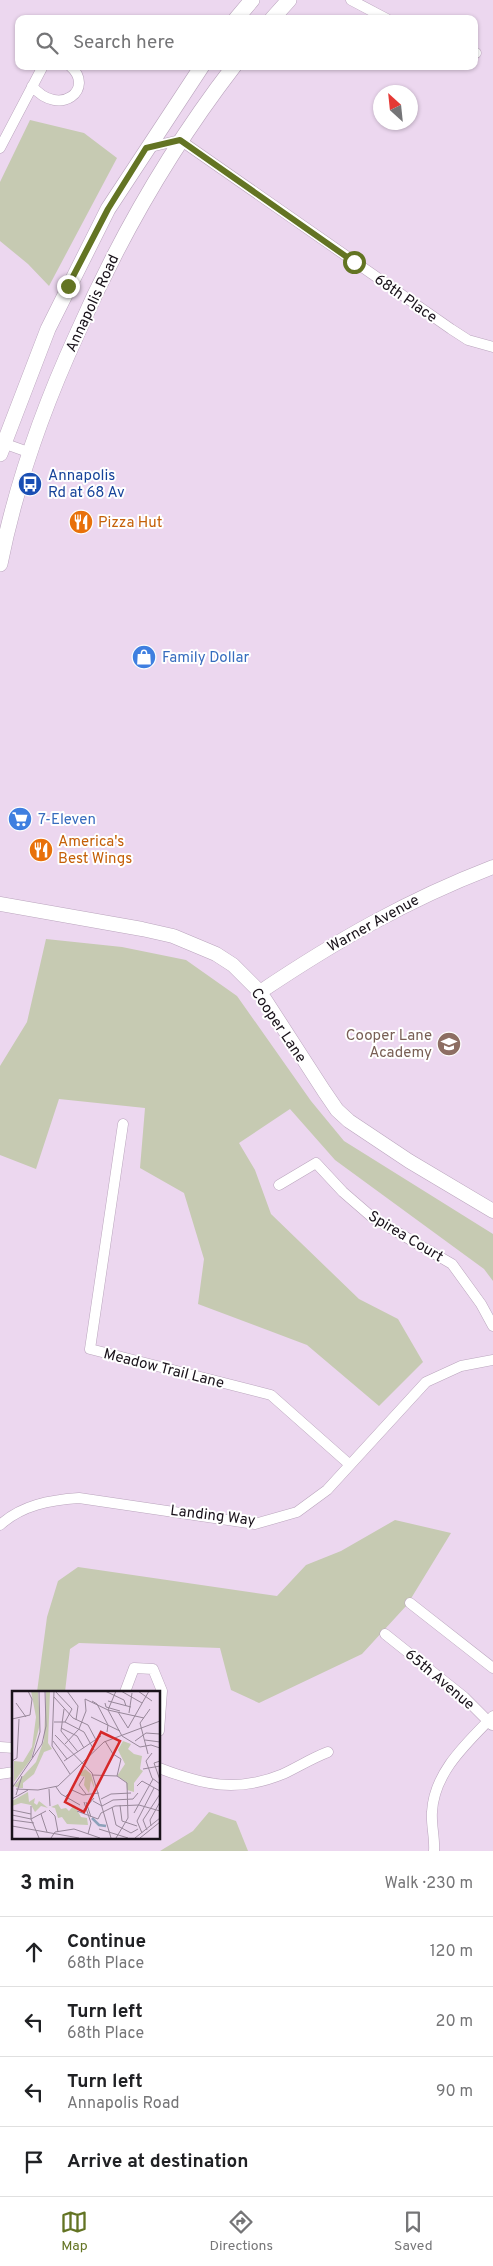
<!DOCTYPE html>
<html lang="en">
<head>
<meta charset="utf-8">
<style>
	:root { --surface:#fff; --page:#f2f2f2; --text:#202124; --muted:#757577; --line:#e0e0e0; --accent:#637423 }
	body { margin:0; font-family:Overpass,sans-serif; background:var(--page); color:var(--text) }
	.compass { position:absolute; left:373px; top:85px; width:45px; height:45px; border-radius:50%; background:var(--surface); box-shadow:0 1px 4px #0004; rotate:333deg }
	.stop { position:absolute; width:15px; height:15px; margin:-11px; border:4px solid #637423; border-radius:50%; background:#fff }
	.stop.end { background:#637423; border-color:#fff; box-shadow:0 1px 5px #0008 }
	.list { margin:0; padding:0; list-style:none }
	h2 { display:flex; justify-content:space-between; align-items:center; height:65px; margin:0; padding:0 20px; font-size:21px }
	h2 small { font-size:16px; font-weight:400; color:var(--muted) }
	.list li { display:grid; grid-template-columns:32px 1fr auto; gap:15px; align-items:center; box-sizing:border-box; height:70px; padding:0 20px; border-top:1px solid var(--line) }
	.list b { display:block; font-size:19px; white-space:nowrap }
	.list p { margin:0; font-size:16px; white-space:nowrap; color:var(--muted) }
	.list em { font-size:16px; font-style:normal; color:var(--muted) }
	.icon { flex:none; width:28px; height:28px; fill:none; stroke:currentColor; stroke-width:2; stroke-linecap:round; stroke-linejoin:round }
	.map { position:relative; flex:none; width:493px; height:1851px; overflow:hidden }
	.search { position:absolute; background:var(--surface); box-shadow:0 1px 4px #0004; left:15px; right:15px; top:15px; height:55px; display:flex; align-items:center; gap:12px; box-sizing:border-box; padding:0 18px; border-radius:10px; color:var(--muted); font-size:19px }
	.sheet { height:345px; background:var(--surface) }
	nav { display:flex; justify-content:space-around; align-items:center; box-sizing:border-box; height:70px; border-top:1px solid var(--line); background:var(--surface); font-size:14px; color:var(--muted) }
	nav a { display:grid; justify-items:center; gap:2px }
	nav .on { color:var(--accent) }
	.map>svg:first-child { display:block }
	.green { fill:#c6cab2 }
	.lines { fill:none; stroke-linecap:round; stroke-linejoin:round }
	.street-casing { stroke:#baa5bd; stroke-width:11 }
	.secondary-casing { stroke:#baa5bd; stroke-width:15 }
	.primary-casing { stroke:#baa5bd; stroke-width:16 }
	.street { stroke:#fff; stroke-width:10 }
	.secondary { stroke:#fff; stroke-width:14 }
	.primary { stroke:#fff; stroke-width:15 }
	.route { stroke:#637423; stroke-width:6 }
	.labels { text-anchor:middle; stroke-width:4; stroke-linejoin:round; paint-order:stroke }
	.street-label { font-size:15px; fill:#19121a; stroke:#fff }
	.transit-label { font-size:15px; fill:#164399; stroke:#fff; text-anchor:start }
	.food-label { font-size:15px; fill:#c56008; stroke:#fff; text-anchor:start }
	.shop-label { font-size:15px; fill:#366cbe; stroke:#fff; text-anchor:start }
	.education-label { font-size:15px; fill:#785e54; stroke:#fff; text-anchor:end }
	.inset-river { fill:none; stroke:#8da1ba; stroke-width:2.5 }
	.inset-road { fill:none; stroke:#98889a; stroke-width:1 }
	.view { fill:#d62828; fill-opacity:0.15; stroke:#d62828; stroke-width:2.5 }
	.inset-edge { fill:none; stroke:#19121a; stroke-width:2.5 }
</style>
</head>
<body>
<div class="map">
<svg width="493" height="1851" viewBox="0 0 493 1851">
	<rect width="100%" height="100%" fill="#ecd7ef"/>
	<path class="green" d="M30,120L84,133L117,158L49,286L28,264L0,241V182Z
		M46,939L122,947L186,960L237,996L311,1101L344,1141L493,1234V1281L484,1269L335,1160L290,1109L239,1143L255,1170L271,1214L359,1299L398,1319L423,1362L379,1406L307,1345L198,1304L204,1259L184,1193L140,1168L145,1108L59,1099L36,1169L0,1155V1066L27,1022Z
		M395,1520L451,1533L407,1605L362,1654L259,1703L231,1690L220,1648L79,1643L70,1649L65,1692H37L47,1617L58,1581L78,1567L277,1596L306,1565L341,1551Z
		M209,1812L236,1821L248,1851H160L193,1831Z"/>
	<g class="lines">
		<g class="street-casing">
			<path id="street" d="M351,0L387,19
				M474,53H476
				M32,86C60,119 96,88 70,66
				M0,148L43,66
				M146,148L180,140L451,329L468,340L493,347
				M0,442L28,452
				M123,1124L90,1349L271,1395L349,1464
				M279,1185L316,1163L343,1192L373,1218L452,1264L481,1304L493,1326
				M0,1525C22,1505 50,1500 79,1498L255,1524L297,1512L327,1490L426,1382L461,1366L493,1360
				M410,1603L493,1668
				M385,1634L464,1697L492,1725
				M125,1692L134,1668L153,1669L162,1691L159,1731
				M0,1747L14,1748
				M159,1768C203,1785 237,1793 283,1774C298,1767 312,1758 328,1752
				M0,1774L14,1772
				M434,1851C435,1838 431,1825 432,1812C434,1772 467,1743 493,1716"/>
		</g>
		<g class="secondary-casing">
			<path id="secondary" d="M0,904L142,929L173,936L216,954L233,965L260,992L324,1091L337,1110L349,1121L409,1161L493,1211
				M260,992C336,941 407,900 493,867"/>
		</g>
		<g class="primary-casing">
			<path id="primary" d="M236,19L252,0
				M272,19L289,0
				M0,454L48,329L108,209L202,66
				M0,564C16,484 43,408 77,334C119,238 170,149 234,66"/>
		</g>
		<use href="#street" class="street"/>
		<use href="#secondary" class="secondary"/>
		<use href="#primary" class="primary"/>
	</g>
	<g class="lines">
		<path class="route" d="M68,286L108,209L146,148L180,140L354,262"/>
	</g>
	<defs>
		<g id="bus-disc" transform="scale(1.25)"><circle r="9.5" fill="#1a4fb4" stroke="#fff"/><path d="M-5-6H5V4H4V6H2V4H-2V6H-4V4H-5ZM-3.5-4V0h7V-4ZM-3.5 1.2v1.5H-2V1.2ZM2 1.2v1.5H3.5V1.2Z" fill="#fff"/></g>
		<g id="restaurant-disc" transform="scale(1.25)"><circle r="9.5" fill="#e8710a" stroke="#fff"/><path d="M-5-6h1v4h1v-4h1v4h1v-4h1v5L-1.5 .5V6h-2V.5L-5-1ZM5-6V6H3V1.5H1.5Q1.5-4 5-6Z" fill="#fff"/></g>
		<g id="shop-disc" transform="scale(1.25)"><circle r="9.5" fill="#3f7fe0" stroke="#fff"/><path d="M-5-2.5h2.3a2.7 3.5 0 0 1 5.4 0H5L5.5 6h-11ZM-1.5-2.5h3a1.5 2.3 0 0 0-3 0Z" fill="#fff"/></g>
		<g id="supermarket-disc" transform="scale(1.25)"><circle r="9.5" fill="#3f7fe0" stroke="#fff"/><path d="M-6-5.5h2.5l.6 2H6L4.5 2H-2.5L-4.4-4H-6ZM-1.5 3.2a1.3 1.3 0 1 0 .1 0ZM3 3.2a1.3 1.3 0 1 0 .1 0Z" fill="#fff"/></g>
		<g id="school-disc" transform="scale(1.25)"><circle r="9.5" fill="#8d6e63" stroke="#fff"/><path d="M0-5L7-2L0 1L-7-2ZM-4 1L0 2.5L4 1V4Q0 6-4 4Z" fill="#fff"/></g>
	</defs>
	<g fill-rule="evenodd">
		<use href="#bus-disc" x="30" y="484"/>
		<use href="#restaurant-disc" x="81" y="522"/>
		<use href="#shop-disc" x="144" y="657"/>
		<use href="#supermarket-disc" x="20" y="819"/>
		<use href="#restaurant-disc" x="41" y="850"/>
		<use href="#school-disc" x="449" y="1044"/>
	</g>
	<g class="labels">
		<g class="street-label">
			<text transform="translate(406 298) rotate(35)" y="5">68th Place</text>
			<text transform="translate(92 303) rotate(-65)" y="5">Annapolis Road</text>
			<text transform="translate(373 923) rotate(-29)" y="5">Warner Avenue</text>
			<text transform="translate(279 1025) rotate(56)" y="5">Cooper Lane</text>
			<text transform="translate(406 1236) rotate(31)" y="5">Spirea Court</text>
			<text transform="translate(164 1368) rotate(14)" y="5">Meadow Trail Lane</text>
			<text transform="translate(213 1515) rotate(7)" y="5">Landing Way</text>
			<text transform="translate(440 1679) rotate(40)" y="5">65th Avenue</text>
		</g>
		<g class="transit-label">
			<text x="48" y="480">Annapolis<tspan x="48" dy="17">Rd at 68 Av</tspan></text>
		</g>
		<g class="food-label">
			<text x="98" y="527">Pizza Hut</text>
			<text x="58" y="846">America's<tspan x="58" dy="17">Best Wings</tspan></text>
		</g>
		<g class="shop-label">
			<text x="162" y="662">Family Dollar</text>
			<text x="38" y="824">7-Eleven</text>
		</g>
		<g class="education-label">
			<text x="432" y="1040">Cooper Lane<tspan x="432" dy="17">Academy</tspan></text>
		</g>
	</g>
	<g transform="translate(12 1691)">
		<rect width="148" height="148" fill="#ecd7ef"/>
		<path d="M19,0H26L28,33L19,68L2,91V70L11,71L20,56L24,26ZM34,0H38L36,52L40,58L32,61L22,83L11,92V97H7L2,95L24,71L32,49ZM111,50L119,53L116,58L122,63L130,65L128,78L131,80L122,92V101L115,99L114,91L105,85L113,73L106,59ZM73,78L79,83L84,102L79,89L77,102L72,94L73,86L66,84ZM16,101L17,111L23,107L22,112L25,114L27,110L36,117L29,115L23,121L19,114L9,112L0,115V110ZM46,113L49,118L54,117L57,120L62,114L69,126L75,127L76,134L55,133L50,126L46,127L43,117L39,116Z" fill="#c6cab2"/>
		<path class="inset-river" d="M80,127L87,134L94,135"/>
		<path class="inset-road" d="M42,0L40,55L58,83M43,0L60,18L53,31M55,0L66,15L64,29M93,0L112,9L114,15M104,0L96,19L110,45L128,56L139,54L148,57M109,0L130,12M126,0L140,10M42,6L61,27L76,34L84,49M73,8L96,19L132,27M80,10L85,13L96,34L95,41M96,10L119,16M4,12L14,26M93,12L94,16L108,20M52,18L49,40L66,61M106,21L116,37M117,22L120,2M79,26L108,40M0,28L18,24L20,8L16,0M42,31H53L72,41L82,59M49,37L65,45L72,57M116,37L137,0M43,44L80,82L99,147M133,49L148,51M41,50L55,68M93,50L101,63L109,68L105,85M123,50L134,42L148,43M53,53L67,38L74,20L73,8M140,62L134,70L140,87L148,93M136,63L128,32L138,18M20,67L28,41L27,0M0,70L5,67L7,28M52,70L89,45M148,70L142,72L148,89M131,78L148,75M80,84L105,85L115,92L116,127L104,147M72,86L67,94L74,103M125,95L130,90L148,100M44,96L49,103L68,114M0,97L30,53L34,35L33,0M4,98L26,99L46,95L92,51L148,30M37,98L38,115M4,104L10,85M53,106L60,99L71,104L87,102M0,108L16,99M89,108L99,103L119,102M81,110L90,115L101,109L121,108L126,102M72,111L79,132L76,143M74,111L79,126M108,114L110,130L125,135M19,115V128L27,147M100,116L104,134L119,142L126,138M0,119L19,123M37,119L43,125L46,141M65,120L86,128L89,122L103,115L127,114L148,120M69,122L82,107M122,122L141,88M29,123L35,141M0,124L19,128L34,120M0,129L22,132M0,135L67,147M139,135L138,129L148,111M87,138L116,147M135,139L131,129L148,103M130,142L125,130L142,97M39,147L43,141L62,138L88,147M123,147L148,127M128,147L148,131"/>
		<path class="view" d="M89,41L108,50L72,121L53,111Z"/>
		<rect width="148" height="148" class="inset-edge"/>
	</g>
</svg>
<svg class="compass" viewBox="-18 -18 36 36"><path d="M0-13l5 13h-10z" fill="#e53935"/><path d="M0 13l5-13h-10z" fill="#757577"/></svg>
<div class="stop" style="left:354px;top:262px"></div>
<div class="stop end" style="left:68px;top:286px"></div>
<div class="search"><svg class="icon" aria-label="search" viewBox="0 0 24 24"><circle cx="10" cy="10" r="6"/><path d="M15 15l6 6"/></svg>Search here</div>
</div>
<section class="sheet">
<h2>3 min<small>Walk · 230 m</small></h2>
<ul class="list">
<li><svg class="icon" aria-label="ahead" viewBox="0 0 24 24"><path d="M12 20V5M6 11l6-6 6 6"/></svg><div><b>Continue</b><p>68th Place</p></div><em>120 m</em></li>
<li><svg class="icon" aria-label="left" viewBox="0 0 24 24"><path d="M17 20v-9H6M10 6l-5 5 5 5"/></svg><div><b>Turn left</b><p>68th Place</p></div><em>20 m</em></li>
<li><svg class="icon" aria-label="left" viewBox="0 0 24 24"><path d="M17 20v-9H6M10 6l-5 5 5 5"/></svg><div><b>Turn left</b><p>Annapolis Road</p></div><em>90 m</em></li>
<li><svg class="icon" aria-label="arrive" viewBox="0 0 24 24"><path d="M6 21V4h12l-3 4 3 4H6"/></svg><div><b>Arrive at destination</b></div></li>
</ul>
</section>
<nav>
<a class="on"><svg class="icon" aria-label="map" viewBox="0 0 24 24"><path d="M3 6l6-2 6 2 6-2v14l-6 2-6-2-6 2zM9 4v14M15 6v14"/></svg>Map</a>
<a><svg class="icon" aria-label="directions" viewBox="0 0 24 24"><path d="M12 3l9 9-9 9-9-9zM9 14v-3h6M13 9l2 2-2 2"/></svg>Directions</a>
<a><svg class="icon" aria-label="saved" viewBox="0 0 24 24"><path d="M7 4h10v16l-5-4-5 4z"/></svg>Saved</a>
</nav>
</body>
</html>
